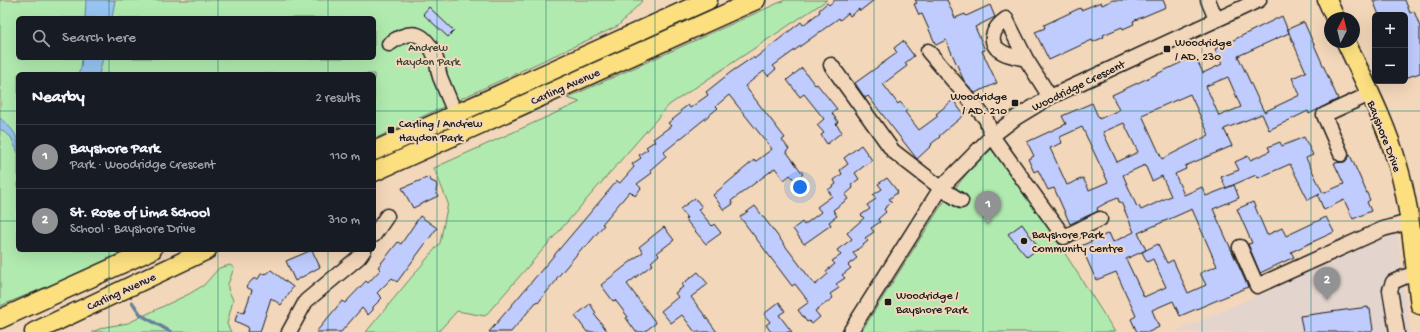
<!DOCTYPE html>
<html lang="en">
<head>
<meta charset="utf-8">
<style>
	:root { --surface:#171b24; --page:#20242c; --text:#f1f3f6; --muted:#9ea1a6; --line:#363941; --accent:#919294 }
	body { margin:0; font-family:"Gochi Hand",sans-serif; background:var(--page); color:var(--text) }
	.controls { position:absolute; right:12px; top:12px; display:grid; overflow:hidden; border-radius:6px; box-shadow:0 4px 16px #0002 }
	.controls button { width:36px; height:36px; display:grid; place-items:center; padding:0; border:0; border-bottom:1px solid var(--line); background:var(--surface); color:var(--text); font:20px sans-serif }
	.compass { position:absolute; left:1324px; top:12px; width:36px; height:36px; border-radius:50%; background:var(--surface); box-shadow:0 4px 16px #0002; rotate:7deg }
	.you { position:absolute; left:800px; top:187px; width:14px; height:14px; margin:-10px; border:3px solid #fff; border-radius:50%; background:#1a73e8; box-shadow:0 0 0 6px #1a73e833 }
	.badge { display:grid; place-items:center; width:26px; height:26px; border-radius:50%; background:var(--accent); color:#fff; font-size:13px; font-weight:700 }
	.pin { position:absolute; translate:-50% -33px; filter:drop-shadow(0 1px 2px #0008) }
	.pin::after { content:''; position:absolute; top:21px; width:14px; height:12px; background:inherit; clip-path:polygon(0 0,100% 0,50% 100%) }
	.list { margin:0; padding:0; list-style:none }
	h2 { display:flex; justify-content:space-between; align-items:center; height:52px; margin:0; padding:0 16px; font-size:17px }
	h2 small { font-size:13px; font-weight:400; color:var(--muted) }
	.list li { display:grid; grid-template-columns:26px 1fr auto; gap:12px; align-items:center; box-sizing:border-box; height:64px; padding:0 16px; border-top:1px solid var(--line) }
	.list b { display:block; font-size:15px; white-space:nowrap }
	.list p { margin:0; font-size:13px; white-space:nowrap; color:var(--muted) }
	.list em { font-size:13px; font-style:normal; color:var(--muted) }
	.icon { flex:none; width:22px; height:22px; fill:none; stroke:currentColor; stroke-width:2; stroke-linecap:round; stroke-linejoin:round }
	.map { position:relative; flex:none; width:1420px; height:332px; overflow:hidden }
	.search { position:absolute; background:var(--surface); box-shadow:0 4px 16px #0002; left:16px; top:16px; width:360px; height:44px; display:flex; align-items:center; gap:10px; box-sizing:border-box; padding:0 14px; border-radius:6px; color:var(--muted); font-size:15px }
	.panel { position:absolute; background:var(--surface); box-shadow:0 4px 16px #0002; left:16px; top:72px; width:360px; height:180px; border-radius:6px }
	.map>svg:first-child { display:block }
	.built { fill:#e3d4ce }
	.green { fill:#b1eaaf; stroke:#668366; fill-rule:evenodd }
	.water { fill:#96c5f1; stroke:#65819c }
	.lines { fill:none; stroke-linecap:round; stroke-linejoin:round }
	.stream { stroke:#65819c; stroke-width:3.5 }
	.building { fill:#bfccfd; stroke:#1c1c1c; fill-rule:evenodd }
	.minor-casing { stroke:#1c1c1c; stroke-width:17 }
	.major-casing { stroke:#1c1c1c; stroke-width:21 }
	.minor { stroke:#f3d7ba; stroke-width:14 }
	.major { stroke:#fce080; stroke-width:18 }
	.grid { fill:none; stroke:#0f766e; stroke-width:1; stroke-opacity:0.55 }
	.poi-dot { fill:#1c1c1c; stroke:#f3d7ba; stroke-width:1.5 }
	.labels { text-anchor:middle; stroke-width:4; stroke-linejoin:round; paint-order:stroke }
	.poi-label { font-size:12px; fill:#1c1c1c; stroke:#f3d7ba; text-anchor:start }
	.park-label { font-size:12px; fill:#3a4539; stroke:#f3d7ba }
	.street-label { font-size:12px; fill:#1c1c1c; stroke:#f3d7ba }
</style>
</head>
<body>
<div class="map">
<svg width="1420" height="332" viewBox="0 0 1420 332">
	<rect width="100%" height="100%" fill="#f3d7ba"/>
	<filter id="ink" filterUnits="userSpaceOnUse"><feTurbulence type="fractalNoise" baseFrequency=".025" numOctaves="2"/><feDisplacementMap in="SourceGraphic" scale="8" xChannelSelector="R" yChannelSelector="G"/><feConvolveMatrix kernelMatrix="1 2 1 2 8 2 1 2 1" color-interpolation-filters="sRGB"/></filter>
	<g filter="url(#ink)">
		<path class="built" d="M1397,232L1410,332H1176Z"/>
		<path class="green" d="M0,0H643L618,26L374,139V74H18V250H136L0,306ZM18,18H374V58H18Z
			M785,0H827L669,105L485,316L457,311L438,332H366L440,243L448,203L434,168L580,102L567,98Z
			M994,147L1057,241L1115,332H861L941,206L968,172Z
			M230,265L234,268L228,284V289L233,300L227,324L231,332H92L105,327L128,323L189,294L204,285L219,268Z"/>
		<path class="water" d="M86,0H115L112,18H85Z
			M82,58H103L99,74H78L81,68Z
			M0,118C14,131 18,133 18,153L11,137L0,129Z"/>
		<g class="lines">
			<path class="stream" d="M132,302L141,315L171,332"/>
		</g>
		<path class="building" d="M835,0H874L860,11L859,9L850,16L848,13L840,20L839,18L773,66L776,69L768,76L764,71L745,86L785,138L782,140L789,149L786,151L803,174L795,180L790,175L784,180L775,168L731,201L733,204L724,210L713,195L746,167L754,160L755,162L772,149L729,95L716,106L718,108L664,152L666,156L650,170L652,173L637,184L641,188L635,196L630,191L602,224L604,225L585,248L583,247L556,279L557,280L545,294L538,303L537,301L511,332H489L617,181L620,183L634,167L632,164L641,158L639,155L648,149L646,147L655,141L653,139L671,126L668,123L681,113L680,111L688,105L690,108L708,95L706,92L731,72L753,57L754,59L801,22L803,25L820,12L819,10L827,3L829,5Z
			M915,0H947L955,18L965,14L966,16L990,5L995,17L975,27L985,50L982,51L997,83L975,93L964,81L946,40L936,45L922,14L919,15L914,4L917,3Z
			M1113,0H1163L1166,7L1133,21L1134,24L1123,29L1122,27L1103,35L1104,37L1093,42L1092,40L1049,60L1035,32L1045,28L1044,25L1080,8L1081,10L1101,2L1102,5Z
			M1373,0H1405L1410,13L1414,11L1420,27V73L1405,78V15H1379Z
			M429,7L454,31L448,37L423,14Z
			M1282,16L1289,33L1288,29L1304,22L1338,99L1309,114L1308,111L1269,130L1262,114L1224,129L1232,146L1185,166L1186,169L1175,174L1184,195L1202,187L1206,196L1234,185L1239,198L1213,209L1248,287L1180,316L1173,301L1152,310L1159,327L1149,332H1137L1131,319L1136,316L1116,272L1096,280L1081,246L1109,233L1113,242L1134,232L1121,202H1119L1118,198L1108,202L1097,208L1098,211L1070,224L1054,188L1048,190L1038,170L1034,172L1028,159L1034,156L1027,142L1066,124L1062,116L1092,103L1099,119L1119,110L1112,95L1195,56L1203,73L1222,64L1215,49ZM1289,33L1306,72L1292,78L1300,95L1264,112L1238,56ZM1228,77L1241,107L1219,116L1206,86ZM1190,94L1209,135L1162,159L1142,115ZM1124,123L1138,152L1117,162L1103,132ZM1082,127L1108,182L1089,190L1083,178L1067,185L1050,148L1062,143L1060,137ZM1145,165L1152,181L1162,176L1171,196L1141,210L1139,206L1137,207L1123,175ZM1192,209L1217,266L1200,273L1206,285L1188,293L1173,260L1167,263L1158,244L1142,252L1147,262L1153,259L1166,287L1144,297L1126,259L1146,250L1138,233Z
			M903,41L914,56L905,63L907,66L883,84L898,104L900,102L907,110L905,112L919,130L938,116L936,114L953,100L964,115L939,136L940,137L931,144L932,145L917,159L868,96L865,98L855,83L897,53L894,48Z
			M802,68L815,85L817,84L837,109L832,113L838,122L836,124L842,132L827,144L821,135L824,133L817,125L824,119L804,94L800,97L787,80Z
			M1304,137L1313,155L1306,158L1323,193L1344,184L1334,163L1345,162L1350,155L1370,200L1367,202L1371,211L1353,219L1344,200L1324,210L1318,196L1320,194L1308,200L1290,164L1258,178L1256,175L1226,188L1221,177L1239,170L1235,162L1248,156L1250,160L1260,156L1270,151L1268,147L1280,142L1282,146Z
			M861,145L872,160L855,173L859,179L851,185L853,188L845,195L848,199L833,210L837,216L829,222L831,225L804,244L793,229L802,222L804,225L821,212L817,207L832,196L828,190L836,184L834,180L842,174L840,170L848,164L844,158Z
			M429,177L431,181L436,183L437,186L436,191L438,196L413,208L402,188Z
			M887,178L898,192L889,199L892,202L884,209L886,212L878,219L880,222L871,228L874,232L865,238L868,241L853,253L857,258L848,265L851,268L842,275L845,278L836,284L839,288L830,294L833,298L815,311L820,317L812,324L809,321L807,322L798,310L809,302L795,284L792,286L740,217L755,206L815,285L828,274L826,271L835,264L832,261L841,255L837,250L852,239L847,233L864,218L861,215L870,209L867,205L876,199L873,195L882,189L878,184Z
			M695,198L702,207L698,209L712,226L714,224L721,233L706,244L685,219L687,218L680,209Z
			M1253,202L1267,235L1282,228L1286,236L1326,217L1334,232L1291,252L1294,257L1260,273L1248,244L1252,243L1237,209Z
			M420,216L437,228L397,282L392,278L377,293L382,298L373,307V310L368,315L362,308L341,332H316L342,301L345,303L366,281L368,283L381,269L378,267L398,242L401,244Z
			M1022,224L1039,248L1027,257L1008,234Z
			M664,227L674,240L657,253L659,255L651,262L653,264L627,284L656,323L644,332H636L626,318L628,317L622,309L615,300L613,301L601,285L643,252L639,247Z
			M312,250L320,267L295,281L286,261Z
			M271,270L293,287L281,305L271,298L260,332H247L248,327L235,321L238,311L244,313L252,290L246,287L253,279H258L261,274L268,273Z
			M698,272L708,284L691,297L717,332H695L682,315L671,323L661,311L678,297L675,293L683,287L681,285Z
			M779,302L785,311L779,315L792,332H771L766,325L770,322L764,314Z
			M590,304L596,313L594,314L608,332H587L575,316Z
			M1368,307V309H1370L1373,330L1371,332H1303L1300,316Z"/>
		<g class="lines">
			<g class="minor-casing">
				<path id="minor" d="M1208,0L1216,19
					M389,44C412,27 426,32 436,59C438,65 438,71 440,77C448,96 455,114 464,132
					M928,51L986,119L992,136L1064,237L1100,219
					M1026,59C1019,57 1010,56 1004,53C985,44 993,28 1006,19L1026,59L1050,97
					M831,65L893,151L941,188L961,201
					M1341,154L1324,115L1370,94
					M374,235L387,216
					M1240,247L1257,286L1383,229L1409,222
					M289,332L306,301L359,257L364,250
					M850,332L941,188L992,136L1017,117L1050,97L1259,0
					M1397,332L1390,290L1393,282L1404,277L1415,274"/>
			</g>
			<g class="major-casing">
				<path id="major" d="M1327,0L1335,18
					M1346,42C1365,83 1386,123 1398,166C1411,209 1414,261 1420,305
					M374,151L708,0
					M374,172L756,0
					M0,319L152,250
					M34,332L207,250"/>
			</g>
			<use href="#minor" class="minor"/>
			<use href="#major" class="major"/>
		</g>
	</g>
	<path class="grid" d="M109,0V18M218,0V18M328,0V18M437,0V332M546,0V332M655,0V332M765,0V332M874,0V332M983,0V332M1092,0V332M1202,0V332M1311,0V332M109,58V74M218,58V74M328,58V74M0,111H18M374,111H1420M0,221H18M374,221H1420M109,250V332M218,250V332M328,250V332"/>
	<g class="poi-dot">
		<rect x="1163" y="45" width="8" height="8" rx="2"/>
		<rect x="1011" y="99" width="8" height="8" rx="2"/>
		<rect x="387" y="126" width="8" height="8" rx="2"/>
		<circle cx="1024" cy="241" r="4"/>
		<rect x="884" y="298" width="8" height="8" rx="2"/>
	</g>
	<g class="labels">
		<g class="poi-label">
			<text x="1175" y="46">Woodridge<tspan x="1175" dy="14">/ AD. 230</tspan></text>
			<text x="1007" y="100" text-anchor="end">Woodridge<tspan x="1007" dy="14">/ AD. 210</tspan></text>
			<text x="399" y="127">Carling / Andrew<tspan x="399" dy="14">Haydon Park</tspan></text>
			<text x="1032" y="238">Bayshore Park<tspan x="1032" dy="14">Community Centre</tspan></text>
			<text x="896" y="299">Woodridge /<tspan x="896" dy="14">Bayshore Park</tspan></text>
		</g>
		<g class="park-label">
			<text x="428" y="51">Andrew<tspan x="428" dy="14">Haydon Park</tspan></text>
		</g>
		<g class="street-label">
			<text transform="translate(1078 85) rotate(-26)" y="4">Woodridge Crescent</text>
			<text transform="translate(565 86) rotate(-24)" y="4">Carling Avenue</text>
			<text transform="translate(1385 136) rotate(69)" y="4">Bayshore Drive</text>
			<text transform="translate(121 291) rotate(-25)" y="4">Carling Avenue</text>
		</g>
	</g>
</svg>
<div class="controls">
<button>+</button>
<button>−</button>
</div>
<svg class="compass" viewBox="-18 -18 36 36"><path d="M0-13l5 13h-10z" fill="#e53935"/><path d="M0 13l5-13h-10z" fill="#9ea1a6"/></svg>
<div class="you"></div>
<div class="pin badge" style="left:988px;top:224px">1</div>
<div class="pin badge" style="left:1327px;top:300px">2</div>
<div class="search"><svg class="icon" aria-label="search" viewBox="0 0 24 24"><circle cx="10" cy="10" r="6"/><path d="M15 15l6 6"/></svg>Search here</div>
<section class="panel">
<h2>Nearby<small>2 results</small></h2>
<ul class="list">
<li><span class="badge">1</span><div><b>Bayshore Park</b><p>Park · Woodridge Crescent</p></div><em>110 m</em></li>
<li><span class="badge">2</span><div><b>St. Rose of Lima School</b><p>School · Bayshore Drive</p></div><em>310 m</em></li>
</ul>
</section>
</div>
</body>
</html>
